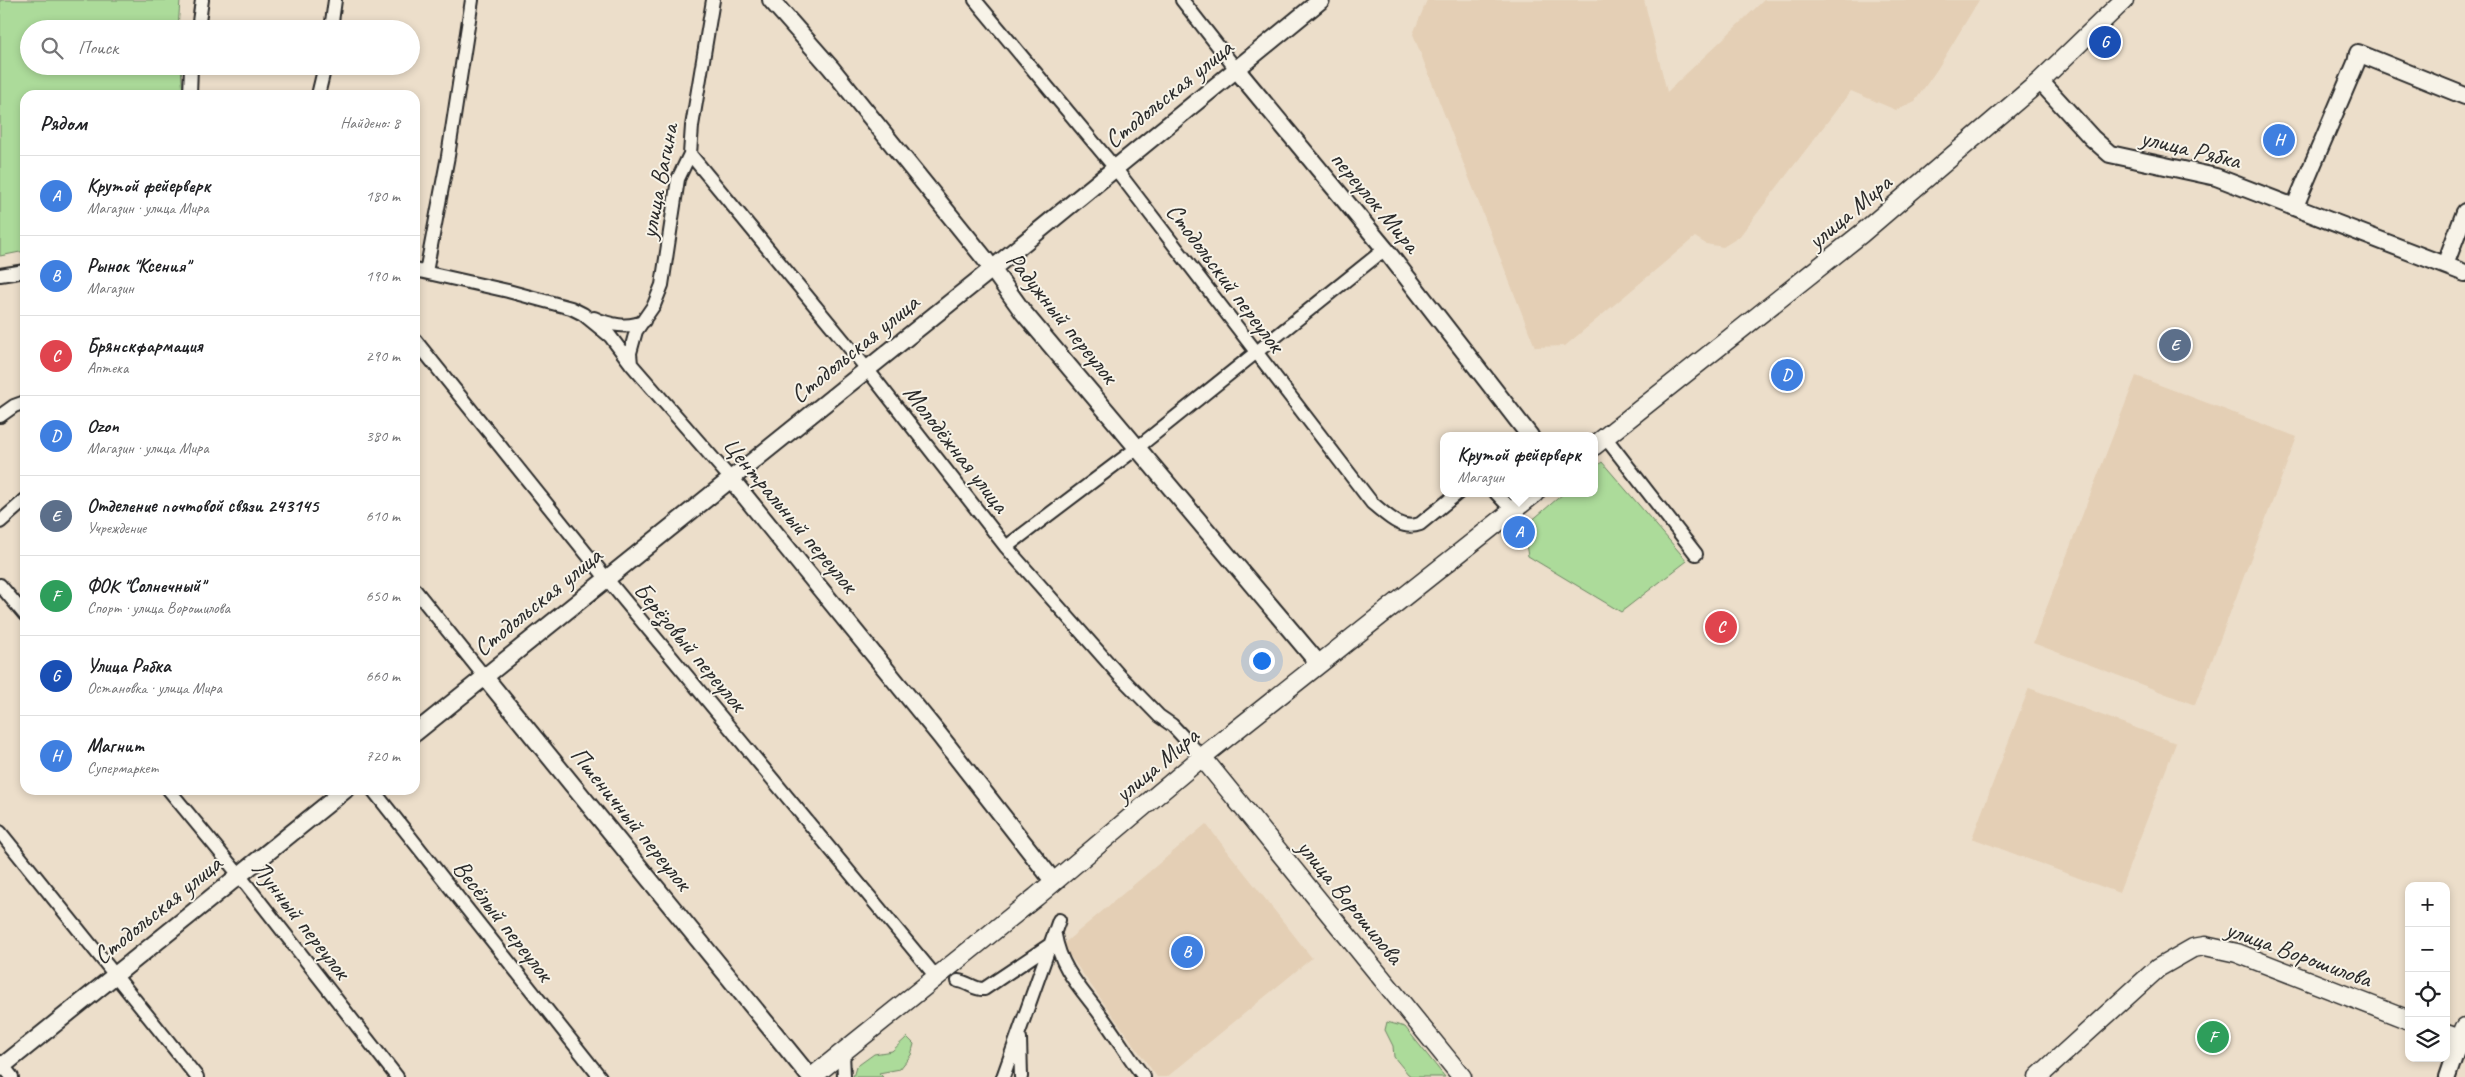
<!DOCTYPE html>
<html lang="ru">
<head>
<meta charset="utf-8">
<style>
	:root { --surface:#fff; --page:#f6f6f6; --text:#202124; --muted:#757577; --line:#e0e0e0; --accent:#d1495b }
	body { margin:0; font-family:Caveat,sans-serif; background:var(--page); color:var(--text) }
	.controls { position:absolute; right:15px; bottom:15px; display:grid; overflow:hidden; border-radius:10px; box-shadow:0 2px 8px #0003 }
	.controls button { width:45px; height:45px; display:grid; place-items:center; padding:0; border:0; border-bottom:1px solid var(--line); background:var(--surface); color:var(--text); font:25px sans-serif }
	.you { position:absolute; left:1261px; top:660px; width:18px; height:18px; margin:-12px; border:4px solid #fff; border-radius:50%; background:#1a73e8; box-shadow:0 0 0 8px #1a73e833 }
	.badge { display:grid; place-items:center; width:32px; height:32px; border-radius:50%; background:var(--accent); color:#fff; font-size:16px; font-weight:700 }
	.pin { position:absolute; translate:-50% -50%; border:2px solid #fff; box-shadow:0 1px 5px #0006 }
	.popup { position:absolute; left:1440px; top:432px; width:158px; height:65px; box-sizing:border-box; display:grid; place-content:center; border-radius:10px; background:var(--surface); filter:drop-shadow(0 1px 4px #0005); font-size:16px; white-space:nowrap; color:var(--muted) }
	.popup b { font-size:19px; color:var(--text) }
	.popup::after { content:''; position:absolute; left:50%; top:100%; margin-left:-10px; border:10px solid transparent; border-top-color:var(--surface) }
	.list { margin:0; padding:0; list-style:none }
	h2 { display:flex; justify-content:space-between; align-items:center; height:65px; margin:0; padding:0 20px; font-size:21px }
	h2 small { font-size:16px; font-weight:400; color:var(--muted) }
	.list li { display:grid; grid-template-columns:32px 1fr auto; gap:15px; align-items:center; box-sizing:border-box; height:80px; padding:0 20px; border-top:1px solid var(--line) }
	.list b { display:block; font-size:19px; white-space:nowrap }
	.list p { margin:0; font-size:16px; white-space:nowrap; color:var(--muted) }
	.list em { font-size:16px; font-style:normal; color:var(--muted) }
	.icon { flex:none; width:28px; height:28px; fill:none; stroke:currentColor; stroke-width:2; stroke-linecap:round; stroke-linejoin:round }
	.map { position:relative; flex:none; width:2465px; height:1077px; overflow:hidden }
	.search { position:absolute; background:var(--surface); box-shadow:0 2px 8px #0003; left:20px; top:20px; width:400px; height:55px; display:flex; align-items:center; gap:12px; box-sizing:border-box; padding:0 18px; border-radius:28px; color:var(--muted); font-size:19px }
	.panel { position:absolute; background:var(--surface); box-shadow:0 2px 8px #0003; left:20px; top:90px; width:400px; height:705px; border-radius:15px }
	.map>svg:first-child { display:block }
	.built { fill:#e4cfb5 }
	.green { fill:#acdb9a; stroke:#6c8362 }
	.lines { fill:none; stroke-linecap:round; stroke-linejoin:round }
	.minor-casing { stroke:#2b2b2b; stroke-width:16 }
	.tertiary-casing { stroke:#2b2b2b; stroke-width:20 }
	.secondary-casing { stroke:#2b2b2b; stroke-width:21 }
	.minor { stroke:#f7f3e8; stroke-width:12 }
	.tertiary { stroke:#f7f3e8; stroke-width:16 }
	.secondary { stroke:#f7f3e8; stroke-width:18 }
	.labels { text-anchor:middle; stroke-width:4; stroke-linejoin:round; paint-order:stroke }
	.street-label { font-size:25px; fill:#2b2b2b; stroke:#f7f3e8 }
</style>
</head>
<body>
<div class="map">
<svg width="2465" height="1077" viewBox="0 0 2465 1077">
	<rect width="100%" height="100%" fill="#ecdeca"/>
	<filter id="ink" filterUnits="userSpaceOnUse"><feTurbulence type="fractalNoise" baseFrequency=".02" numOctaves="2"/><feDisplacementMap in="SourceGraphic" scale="10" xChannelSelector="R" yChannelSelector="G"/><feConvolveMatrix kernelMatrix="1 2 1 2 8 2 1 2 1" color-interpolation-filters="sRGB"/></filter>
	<g filter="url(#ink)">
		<path class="built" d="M1427,0H1644L1667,92L1764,0H1979L1938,68L1915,101L1896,110L1851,91L1739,237L1723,247L1706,244L1695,237L1565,346L1535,347L1413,34Z
			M2136,376L2297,437L2195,705L2033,643Z
			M2029,688L2176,743L2119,893L1972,838Z
			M1206,824L1312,958L1167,1077H1157L1062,945Z"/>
		<path class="green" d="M0,0H180L178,29H29V66H181L183,95H25V251L0,256Z
			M1602,462L1687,561L1621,612L1528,556L1523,528L1564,493H1594V468Z
			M1387,1022L1405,1027L1445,1077H1413L1408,1074L1394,1057L1393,1046L1385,1030Z
			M907,1037L914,1044L911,1055L900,1069L879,1073L883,1077H853L856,1067L874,1054L892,1051Z"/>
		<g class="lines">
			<g class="minor-casing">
				<path id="minor" d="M975,0L1115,168L1372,503C1387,515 1401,531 1420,524L1458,493
					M1182,0L1236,69
					M198,29L202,0
					M331,29L335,0
					M190,95L191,66
					M318,95L325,66
					M690,154L867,369L1006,547L1119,675L1159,716L1172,725L1202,757
					M415,270L508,291L571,308L583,314L610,336L631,364L731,479
					M426,272L448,156L472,0
					M0,275L25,271
					M594,318C609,325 629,329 644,321
					M415,340L606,578L937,978
					M631,364L630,353L636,331L654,305L662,285L678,179L690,154L692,126L713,0
					M0,416L14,406L25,402
					M1605,437L1696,554
					M1496,493L1513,511
					M0,522L25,500
					M1006,547L1137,448L1385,249
					M0,585L25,615
					M415,590L484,676
					M169,790L239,875L397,1077
					M373,790L600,1077
					M0,832L197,1077
					M1055,935C1061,970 1082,989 1102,1017C1116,1036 1129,1058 1144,1077
					M958,981C968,982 975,990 984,989L1051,944
					M1020,1038L1021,1077
					M843,1052L844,1077
					M0,1062L12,1077
					M1003,1077L1059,920"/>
			</g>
			<g class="tertiary-casing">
				<path id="tertiary" d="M771,0L831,68L985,259L1023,312L1319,664
					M1236,69L1385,249L1530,436
					M2040,81L2092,138L2110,154L2216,177L2465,273
					M2295,206L2356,63L2358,53L2465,96
					M2445,265L2465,212
					M731,479L940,736L1054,882
					M484,676L810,1077
					M415,733L992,269L1321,0
					M0,1068L345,790
					M2447,1077L2460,1039L2465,1041"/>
			</g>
			<g class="secondary-casing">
				<path id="secondary" d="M1594,446L1861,234L2040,81L2124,0
					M1202,757L1462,1077
					M2446,1034L2460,1039L2465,1027
					M812,1077L1036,897L1202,757L1535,493
					M2038,1077L2158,968L2193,948L2205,946L2237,953L2409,1020"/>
			</g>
			<use href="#minor" class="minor"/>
			<use href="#tertiary" class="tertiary"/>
			<use href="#secondary" class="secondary"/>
		</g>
	</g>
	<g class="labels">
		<g class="street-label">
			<text transform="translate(1168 93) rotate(-39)" y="9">Стодольская улица</text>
			<text transform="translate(2191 148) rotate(14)" y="9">улица Рябка</text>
			<text transform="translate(658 181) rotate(-79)" y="9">улица Вагина</text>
			<text transform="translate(1376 201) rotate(50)" y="9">переулок Мира</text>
			<text transform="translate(1849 211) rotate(-40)" y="9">улица Мира</text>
			<text transform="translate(1226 277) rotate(53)" y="9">Стодольский переулок</text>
			<text transform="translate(1063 317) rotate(51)" y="9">Радужный переулок</text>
			<text transform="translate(854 348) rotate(-39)" y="9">Стодольская улица</text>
			<text transform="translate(957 448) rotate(52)" y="9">Молодёжная улица</text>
			<text transform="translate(791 514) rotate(50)" y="9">Центральный переулок</text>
			<text transform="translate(537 601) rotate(-39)" y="9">Стодольская улица</text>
			<text transform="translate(691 646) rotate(50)" y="9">Берёзовый переулок</text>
			<text transform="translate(1156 764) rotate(-40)" y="9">улица Мира</text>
			<text transform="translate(632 818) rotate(51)" y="9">Пшеничный переулок</text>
			<text transform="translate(1351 901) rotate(51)" y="9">улица Ворошилова</text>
			<text transform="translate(157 909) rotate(-39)" y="9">Стодольская улица</text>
			<text transform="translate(302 919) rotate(52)" y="9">Лунный переулок</text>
			<text transform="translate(504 920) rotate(52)" y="9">Весёлый переулок</text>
			<text transform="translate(2299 953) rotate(20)" y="9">улица Ворошилова</text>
		</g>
	</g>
</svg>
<div class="controls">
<button>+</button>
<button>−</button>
<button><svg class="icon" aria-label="locate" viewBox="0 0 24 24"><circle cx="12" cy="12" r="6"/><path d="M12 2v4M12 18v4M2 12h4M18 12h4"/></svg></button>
<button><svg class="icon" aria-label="layers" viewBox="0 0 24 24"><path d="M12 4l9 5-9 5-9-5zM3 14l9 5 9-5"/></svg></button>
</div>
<div class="you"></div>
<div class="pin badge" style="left:1519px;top:532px;background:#3f7fe0">A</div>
<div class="popup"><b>Крутой фейерверк</b>Магазин</div>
<div class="pin badge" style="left:1187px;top:952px;background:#3f7fe0">B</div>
<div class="pin badge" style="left:1721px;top:627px;background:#e0444e">C</div>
<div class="pin badge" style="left:1787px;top:375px;background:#3f7fe0">D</div>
<div class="pin badge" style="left:2175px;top:345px;background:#5c6f8a">E</div>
<div class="pin badge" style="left:2213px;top:1037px;background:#2e9e5b">F</div>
<div class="pin badge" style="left:2105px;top:42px;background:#1a4fb4">G</div>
<div class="pin badge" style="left:2279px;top:140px;background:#3f7fe0">H</div>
<div class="search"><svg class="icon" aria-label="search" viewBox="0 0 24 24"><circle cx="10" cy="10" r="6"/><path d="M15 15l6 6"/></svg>Поиск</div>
<section class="panel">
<h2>Рядом<small>Найдено: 8</small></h2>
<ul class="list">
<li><span class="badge" style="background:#3f7fe0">A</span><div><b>Крутой фейерверк</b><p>Магазин · улица Мира</p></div><em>180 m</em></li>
<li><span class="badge" style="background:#3f7fe0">B</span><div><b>Рынок &quot;Ксения&quot;</b><p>Магазин</p></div><em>190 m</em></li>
<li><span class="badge" style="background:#e0444e">C</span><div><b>Брянскфармация</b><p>Аптека</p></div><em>290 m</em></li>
<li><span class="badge" style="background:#3f7fe0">D</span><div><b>Ozon</b><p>Магазин · улица Мира</p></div><em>380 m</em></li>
<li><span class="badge" style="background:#5c6f8a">E</span><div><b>Отделение почтовой связи 243145</b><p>Учреждение</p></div><em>610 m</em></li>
<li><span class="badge" style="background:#2e9e5b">F</span><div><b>ФОК &quot;Солнечный&quot;</b><p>Спорт · улица Ворошилова</p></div><em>650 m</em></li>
<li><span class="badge" style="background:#1a4fb4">G</span><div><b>Улица Рябка</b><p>Остановка · улица Мира</p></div><em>660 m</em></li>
<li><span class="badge" style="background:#3f7fe0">H</span><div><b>Магнит</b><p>Супермаркет</p></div><em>720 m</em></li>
</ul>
</section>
</div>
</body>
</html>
